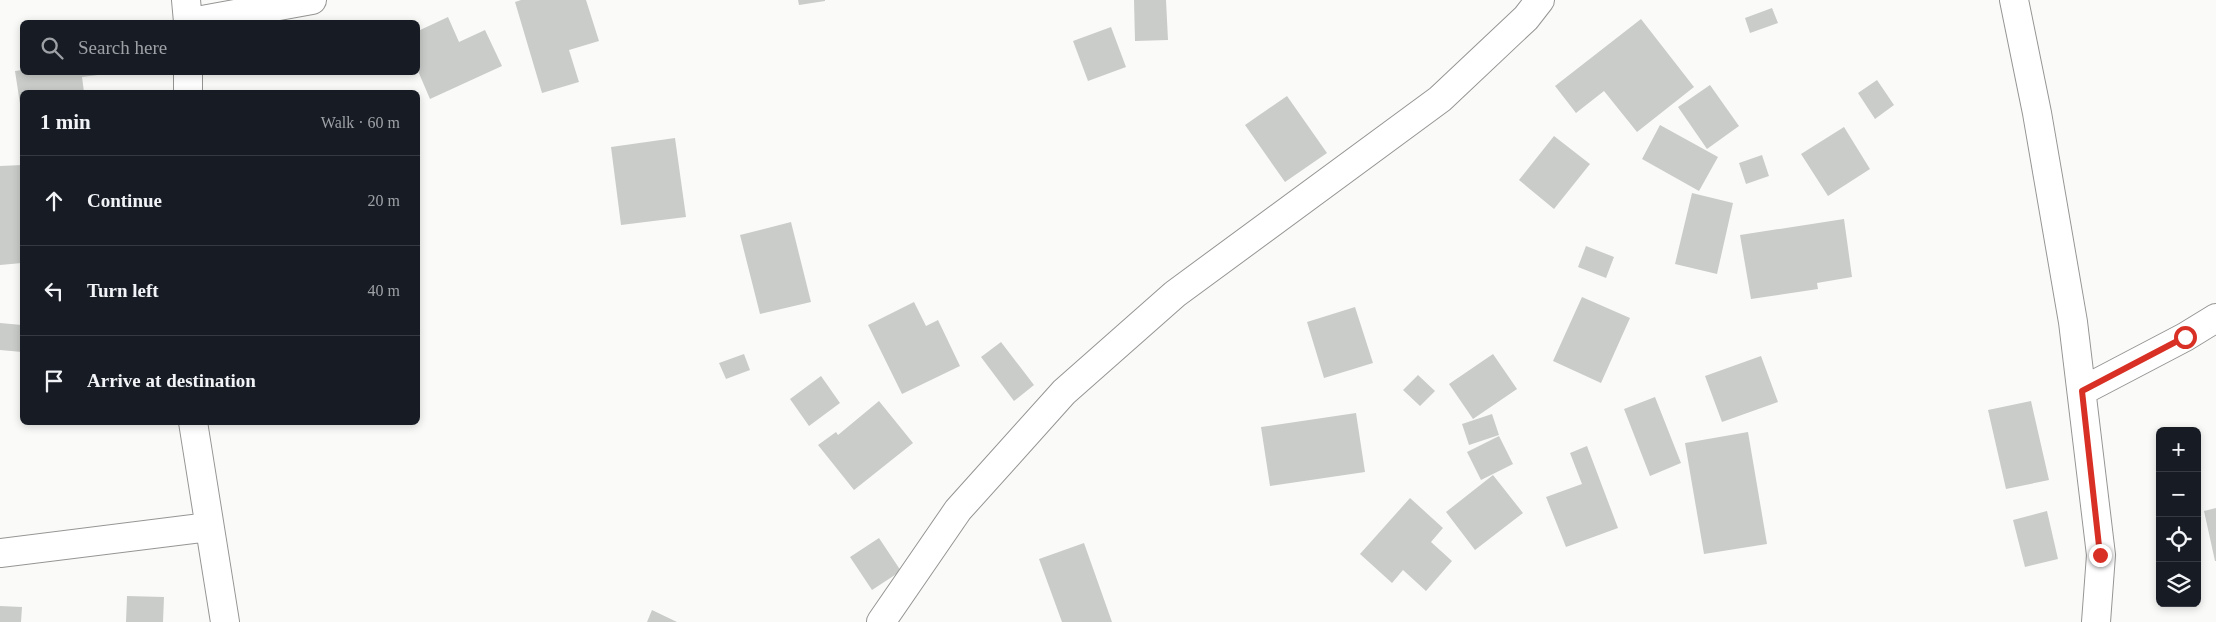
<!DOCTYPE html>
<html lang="en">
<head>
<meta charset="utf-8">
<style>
	:root { --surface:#171b24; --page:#20242c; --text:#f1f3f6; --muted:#9ea1a6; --line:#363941 }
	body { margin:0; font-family:"Times New Roman",serif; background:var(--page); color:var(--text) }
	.controls { position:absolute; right:15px; bottom:15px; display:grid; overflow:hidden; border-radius:8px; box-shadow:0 2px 8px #0003 }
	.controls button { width:45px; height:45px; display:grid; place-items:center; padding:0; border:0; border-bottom:1px solid var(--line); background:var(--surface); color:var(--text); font:25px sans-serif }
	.stop { position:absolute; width:15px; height:15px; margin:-11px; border:4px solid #d93025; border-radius:50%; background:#fff }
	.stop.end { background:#d93025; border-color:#fff; box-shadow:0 1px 5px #0008 }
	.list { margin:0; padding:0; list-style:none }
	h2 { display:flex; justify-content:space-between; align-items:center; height:65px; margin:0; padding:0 20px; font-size:21px }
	h2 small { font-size:16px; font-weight:400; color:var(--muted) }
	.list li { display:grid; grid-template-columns:32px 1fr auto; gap:15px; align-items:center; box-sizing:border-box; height:90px; padding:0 20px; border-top:1px solid var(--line) }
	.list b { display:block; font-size:19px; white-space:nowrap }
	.list em { font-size:16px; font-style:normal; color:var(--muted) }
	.icon { flex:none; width:28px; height:28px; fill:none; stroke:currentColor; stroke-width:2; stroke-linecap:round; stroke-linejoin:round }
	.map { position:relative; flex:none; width:2216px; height:622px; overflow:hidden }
	.search { position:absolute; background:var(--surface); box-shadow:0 2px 8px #0003; left:20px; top:20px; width:400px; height:55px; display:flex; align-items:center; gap:12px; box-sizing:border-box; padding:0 18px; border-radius:8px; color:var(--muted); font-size:19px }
	.panel { position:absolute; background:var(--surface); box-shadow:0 2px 8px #0003; left:20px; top:90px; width:400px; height:335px; border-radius:8px }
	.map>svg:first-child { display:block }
	.building { fill:#caccc9 }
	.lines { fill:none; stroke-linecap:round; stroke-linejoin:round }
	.minor-casing { stroke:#959694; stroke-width:30 }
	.minor { stroke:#fff; stroke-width:28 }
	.route { stroke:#d93025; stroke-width:6 }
</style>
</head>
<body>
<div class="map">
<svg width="2216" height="622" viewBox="0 0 2216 622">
	<rect width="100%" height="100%" fill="#fafbf9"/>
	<path class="building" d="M521,0H586L599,41L569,50L579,82L542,93L515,2Z
		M798,0H825V1L799,5Z
		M1134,0H1166L1168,40L1135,41Z
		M1772,8L1778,23L1750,33L1745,18Z
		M448,17L459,42L485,30L502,66L430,99L418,71V31Z
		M1641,19L1694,87L1637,132L1604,91L1576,113L1555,86Z
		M1111,27L1126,67L1088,81L1073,41Z
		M22,70V72L106,74L82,77L84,92H22V103L20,104L15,71Z
		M1877,80L1894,105L1875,119L1858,93Z
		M1710,85L1739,126L1707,149L1678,107Z
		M1287,96L1327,153L1285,182L1245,125Z
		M1660,125L1718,157L1699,191L1642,159Z
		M1844,127L1870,169L1828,196L1801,154Z
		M1554,136L1590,164L1554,209L1519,180Z
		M675,138L686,217L621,225L611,147Z
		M1762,155L1769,176L1746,184L1739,163Z
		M22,165V263L0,265V166Z
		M1692,193L1733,203L1717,274L1675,264Z
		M1844,219L1852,277L1817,283L1818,289L1751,299L1740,235Z
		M791,222L811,302L760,314L740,235Z
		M1586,246L1614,257L1606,278L1578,267Z
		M1582,297L1630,318L1601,383L1553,361Z
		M914,302L926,326L938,320L960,366L902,394L868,325Z
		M1355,307L1373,363L1324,378L1307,322Z
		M0,323L22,325V352L0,350Z
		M1001,342L1034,385L1014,401L981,357Z
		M744,354L750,370L726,379L719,363Z
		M1493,354L1517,389L1473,419L1449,384Z
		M1761,356L1778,402L1722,422L1705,376Z
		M1418,375L1435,391L1420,406L1403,390Z
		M821,376L840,403L809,426L790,399Z
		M1655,397L1681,463L1650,476L1624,409Z
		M879,401L913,443L854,490L818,445L836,432L838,435Z
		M2031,401L2049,480L2006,489L1988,410Z
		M1356,413L1365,472L1270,486L1261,427Z
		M1492,414L1499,435L1469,445L1462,424Z
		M1748,432L1767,544L1704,554L1685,443Z
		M1499,436L1513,464L1481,480L1467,452Z
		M1587,446L1618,528L1566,547L1546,497L1582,484L1570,453Z
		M1493,475L1523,513L1475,550L1446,512Z
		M1410,498L1443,528L1431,542L1452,561L1426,591L1403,570L1392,583L1360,554Z
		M2216,508V561H2215L2204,511Z
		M2047,511L2058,559L2025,567L2013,520Z
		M879,538L901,571L872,590L850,557Z
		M1084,543L1112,622H1062L1039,559Z
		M127,596L164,597L163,622H126Z
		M0,606L22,607L21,622H0Z
		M652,610L677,622H647Z"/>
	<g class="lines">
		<g class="minor-casing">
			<path id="minor" d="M186,0L188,22
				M2014,0L2037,113L2073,322L2101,555L2096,622
				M191,22L312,0
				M188,72V92
				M2082,391L2185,337L2216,318
				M193,422L225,622
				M0,553L209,527
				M881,622L958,510L1064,392L1175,294L1440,99L1526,18L1540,0"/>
		</g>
		<use href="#minor" class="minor"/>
	</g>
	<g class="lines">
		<path class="route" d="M2100,555L2082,391L2185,337"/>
	</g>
</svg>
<div class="controls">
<button>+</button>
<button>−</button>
<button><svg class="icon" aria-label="locate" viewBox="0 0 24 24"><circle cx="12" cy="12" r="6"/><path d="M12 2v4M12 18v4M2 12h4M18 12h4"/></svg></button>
<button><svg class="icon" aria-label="layers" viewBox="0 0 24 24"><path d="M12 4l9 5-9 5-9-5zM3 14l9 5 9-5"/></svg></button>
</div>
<div class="stop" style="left:2185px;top:337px"></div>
<div class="stop end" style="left:2100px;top:555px"></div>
<div class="search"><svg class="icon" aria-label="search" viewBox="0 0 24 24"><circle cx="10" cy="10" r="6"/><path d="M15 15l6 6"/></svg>Search here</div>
<section class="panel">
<h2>1 min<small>Walk · 60 m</small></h2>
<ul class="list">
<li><svg class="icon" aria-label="ahead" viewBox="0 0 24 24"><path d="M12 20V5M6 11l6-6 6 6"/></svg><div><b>Continue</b></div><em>20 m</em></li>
<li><svg class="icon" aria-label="left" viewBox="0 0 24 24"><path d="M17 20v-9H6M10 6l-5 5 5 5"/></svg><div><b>Turn left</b></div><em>40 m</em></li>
<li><svg class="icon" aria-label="arrive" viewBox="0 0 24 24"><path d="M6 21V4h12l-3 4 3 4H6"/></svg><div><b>Arrive at destination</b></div></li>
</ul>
</section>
</div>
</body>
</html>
